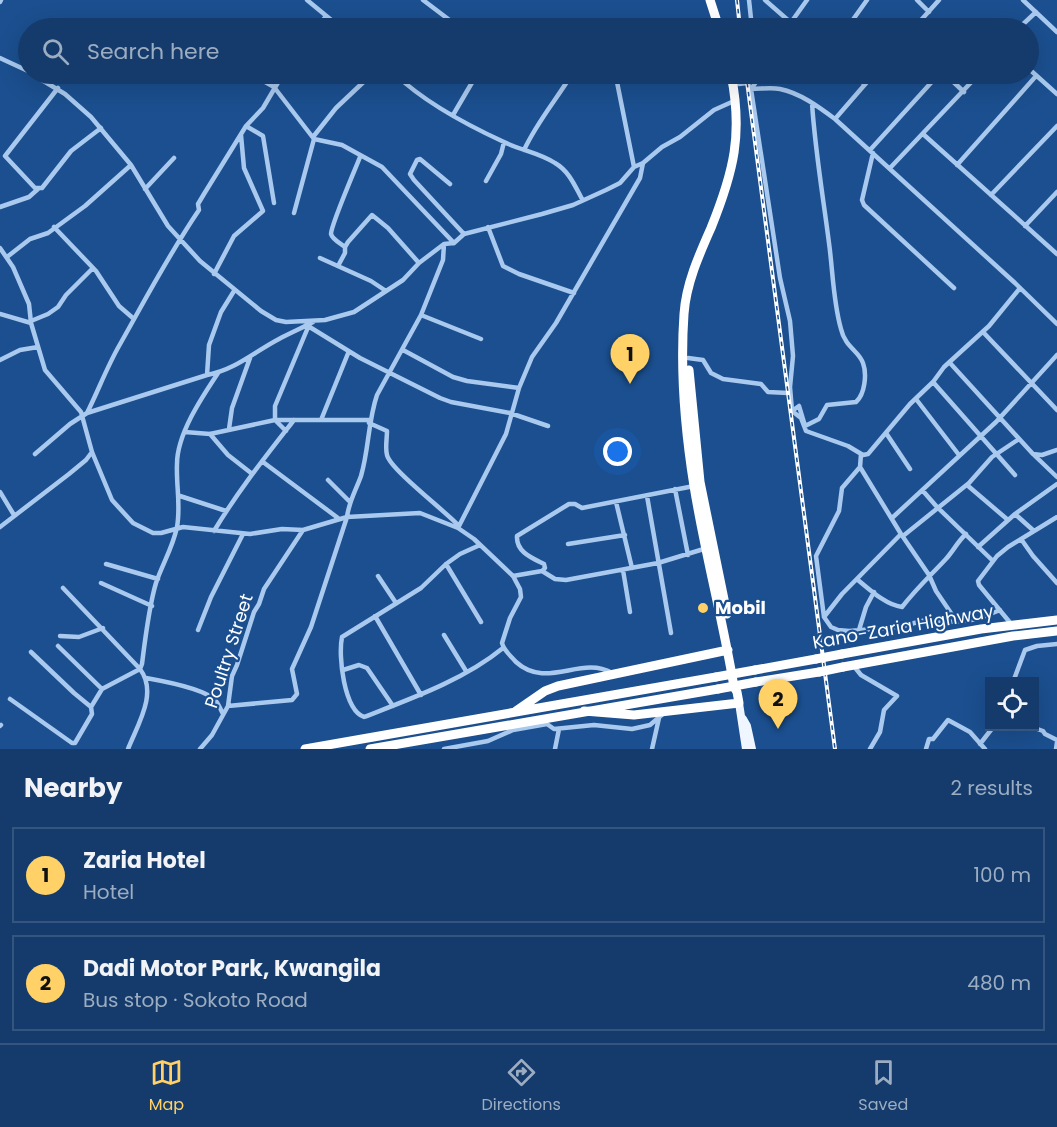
<!DOCTYPE html>
<html lang="en">
<head>
<meta charset="utf-8">
<style>
	:root { --surface:#143b6b; --page:#1d4271; --text:#f1f3f6; --muted:#9dadc1; --line:#33557e; --accent:#ffd166 }
	body { margin:0; font-family:Poppins,sans-serif; background:var(--page); color:var(--text) }
	.controls { position:absolute; right:18px; bottom:18px; display:grid; overflow:hidden; border-radius:0px; box-shadow:0 6px 24px #0002 }
	.controls button { width:54px; height:54px; display:grid; place-items:center; padding:0; border:0; border-bottom:2px solid var(--line); background:var(--surface); color:var(--text); font:30px sans-serif }
	.you { position:absolute; left:618px; top:452px; width:21px; height:21px; margin:-15px; border:4px solid #fff; border-radius:50%; background:#1a73e8; box-shadow:0 0 0 9px #1a73e833 }
	.badge { display:grid; place-items:center; width:39px; height:39px; border-radius:50%; background:var(--accent); color:#111; font-size:20px; font-weight:700 }
	.pin { position:absolute; translate:-50% -50px; filter:drop-shadow(0 2px 3px #0008) }
	.pin::after { content:''; position:absolute; top:32px; width:21px; height:18px; background:inherit; clip-path:polygon(0 0,100% 0,50% 100%) }
	.list { margin:0; padding:0; list-style:none }
	h2 { display:flex; justify-content:space-between; align-items:center; height:78px; margin:0; padding:0 24px; font-size:26px }
	h2 small { font-size:20px; font-weight:400; color:var(--muted) }
	.list li { display:grid; grid-template-columns:39px 1fr auto; gap:18px; align-items:center; box-sizing:border-box; height:96px; margin:0 12px 12px; padding:0 12px; border:2px solid var(--line); border-radius:0px }
	.list b { display:block; font-size:22px; white-space:nowrap }
	.list p { margin:0; font-size:20px; white-space:nowrap; color:var(--muted) }
	.list em { font-size:20px; font-style:normal; color:var(--muted) }
	.icon { flex:none; width:33px; height:33px; fill:none; stroke:currentColor; stroke-width:2; stroke-linecap:round; stroke-linejoin:round }
	.map { position:relative; flex:none; width:1057px; height:749px; overflow:hidden }
	.search { position:absolute; background:var(--surface); box-shadow:0 6px 24px #0002; left:18px; right:18px; top:18px; height:66px; display:flex; align-items:center; gap:15px; box-sizing:border-box; padding:0 21px; border-radius:33px; color:var(--muted); font-size:22px }
	.sheet { height:294px; background:var(--surface) }
	nav { display:flex; justify-content:space-around; align-items:center; box-sizing:border-box; height:84px; border-top:2px solid var(--line); background:var(--surface); font-size:16px; color:var(--muted) }
	nav a { display:grid; justify-items:center; gap:3px }
	nav .on { color:var(--accent) }
	.map>svg:first-child { display:block }
	.lines { fill:none; stroke-linecap:round; stroke-linejoin:round }
	.street { stroke:#a9c9ee; stroke-width:4.5 }
	.primary { stroke:#f0f6ff; stroke-width:8 }
	.highway { stroke:#fff; stroke-width:9 }
	.rail-casing { stroke:#fff; stroke-width:4 }
	.rail { stroke:#1b4f8f; stroke-width:1.5; stroke-dasharray:4.5; stroke-linecap:butt }
	.highway-bridge { stroke:#fff; stroke-width:9 }
	.poi-dot { fill:#ffd166; stroke:#1b4f8f; stroke-width:2 }
	.labels { text-anchor:middle; stroke-width:4.5; stroke-linejoin:round; paint-order:stroke }
	.poi-label { font-size:18px; font-weight:bold; fill:#fff; stroke:#1b4f8f; text-anchor:start }
	.street-label { font-size:18px; fill:#fff; stroke:#1b4f8f }
</style>
</head>
<body>
<div class="map">
<svg width="1057" height="749" viewBox="0 0 1057 749">
	<rect width="100%" height="100%" fill="#1b4f8f"/>
	<g class="lines">
		<path class="street" d="M307,0L341,28
			M423,0L460,28
			M749,0L752,28
			M765,0L797,28
			M917,0L929,12
			M1023,0L1057,32
			M0,2L1,0
			M317,28L326,16
			M787,28L807,0
			M847,28L867,0
			M914,28L939,0
			M1019,28L1036,12
			M0,58L28,71
			M1028,68L1057,94
			M32,74L65,94L91,117L131,165L168,226L200,261L261,311L276,320L286,322L325,320L354,312L403,280L419,263L444,244L454,243L464,234L542,214L573,205L606,190L620,183L634,167L643,163L662,147L680,137L714,110L734,101
			M251,74L274,87L314,139L342,145L382,167L454,243
			M395,74C424,102 467,125 504,142C520,150 540,153 555,163C569,171 575,186 582,199
			M595,74L614,79L617,82L634,167
			M758,74L759,78L751,89L780,278L790,321L793,356L790,387L792,411L801,418L806,431L848,446L863,455L868,454L910,404L933,382L944,367L989,326L1020,288
			M849,74L865,84
			M945,74L964,92
			M739,84L747,83L751,89C761,89 771,87 780,89C800,93 819,107 835,119L1015,283L1057,324
			M58,88L5,156L35,188H42L71,151L101,128
			M453,115L477,74
			M835,119L874,74
			M246,126L263,136L274,203
			M923,134L1057,254
			M313,137L336,108L372,74
			M524,150C537,122 556,100 572,74
			M870,150L939,74
			M873,153L862,200L864,205L954,288
			M957,165L1036,76
			M890,168L979,74
			M486,181L501,154L504,142
			M450,184L420,159L417,160L410,174L414,180L464,234
			M145,189L174,158
			M991,195L1057,126
			M0,207L29,197L38,189
			M294,213L314,139
			M1025,226L1057,192
			M54,227L96,271L119,306L134,319
			M488,227L503,266L519,274L574,293
			M345,247C341,244 332,239 331,234C331,225 355,170 360,157
			M0,248L13,267L29,304L31,323L45,370L81,412L92,452L112,500L133,523L153,533H161L183,527L250,534L282,529L303,530L347,517L420,513L458,528L474,539L513,576L520,589L521,597L510,618L502,643C504,651 511,656 516,662C547,690 581,655 612,673
			M7,257L30,239L48,233L85,206L131,165
			M320,258L371,281L386,291
			M338,266L345,253V247L348,242L372,215L388,228L419,263
			M214,274L234,236L263,211L244,168L241,135
			M0,314L31,323
			M421,315L481,339
			M31,321L48,314L58,307L66,295L93,268
			M308,326L360,358L440,398L451,402L510,413L548,426
			M983,332L1057,410
			M403,350L453,377L467,381L519,388
			M688,358L703,360L711,373L723,379L761,384L768,392L788,393L790,395
			M0,360L20,350L38,347
			M950,363L1033,454L1042,455L1057,450
			M207,375L209,345L221,312L234,291
			M933,382L1015,475
			M916,399L959,455
			M792,411L799,406L805,426L819,419L827,405L856,402C865,394 867,374 863,363C859,351 845,347 841,329C833,301 833,272 829,243C823,196 815,150 812,103
			M87,413C98,391 107,367 119,346C145,300 169,254 199,210L198,204L204,194L246,126L263,108L283,74
			M321,420L349,351
			M369,423L387,431C387,439 385,448 387,455C390,469 445,511 458,525
			M229,429L232,408L250,358
			M286,431L275,420V406L309,325
			M185,432L210,434L275,420H370
			M886,433L910,469
			M210,434L228,455L251,473
			M35,454L70,424L87,413L207,375C235,370 254,352 279,339C290,333 302,328 313,322
			M861,454L860,467L901,534L929,575L936,591L957,622
			M1033,454L1057,477
			M263,462L338,518
			M860,467L842,488L839,511L816,556L824,617L831,627L838,630L849,631L899,627L926,620L957,622L978,619L1000,610
			M328,480L349,501
			M967,485L1008,520
			M675,489L688,555
			M923,491L937,507L993,561
			M0,492L14,515
			M180,496L226,511
			M647,496L671,633
			M616,502L632,568
			M1015,514L1034,531
			M892,518L996,422L1057,355
			M0,527L69,474L86,460L92,452
			M458,528L506,434L519,388L532,357L556,323L640,178L643,163
			M214,531C238,491 266,456 294,420
			M903,536L969,483L992,457L1019,439
			M1021,539L1033,556L1057,583
			M568,544L625,535
			M480,545L460,554L446,564L421,588L342,637C338,656 344,710 364,717C410,699 464,680 503,648
			M978,547L1015,514L1057,484
			M106,564L158,579
			M446,564L481,622
			M623,570L630,612
			M542,571L545,568L544,564C532,558 516,552 517,536L569,504H575L582,508L694,486
			M378,576L396,603
			M513,576L542,571L555,579L566,580L658,563L707,548
			M858,580C870,590 886,605 902,607C917,588 929,577 945,560C953,552 957,542 966,534
			M101,583L152,606
			M375,616L421,695
			M824,617L842,594L901,534
			M1012,625L979,585L978,581L997,556L1008,547L1057,517
			M198,630L211,597L243,534
			M859,630L866,607L874,592
			M444,635L466,671
			M60,636L79,637L103,628
			M58,646L102,689
			M31,652L74,693L91,707
			M853,665L861,675L897,696L884,710L880,732L870,749
			M343,670L359,665L367,668L393,706
			M146,678C163,681 206,689 216,701C219,705 221,710 223,714
			M1013,682L1025,650L1037,646L1057,644
			M10,699L72,743H75L92,714L91,707L102,689L140,669L63,588
			M228,706L292,700L297,694L292,669L311,627L347,517C349,501 356,490 361,476C369,449 368,421 377,395L421,315L443,260L444,244
			M0,726L1,725
			M1029,726L1043,731L1045,734L1057,740
			M980,744L994,726
			M128,749C138,724 158,693 140,669L142,664C145,640 149,606 156,583C162,565 173,547 177,527C181,505 176,486 177,464C177,434 202,397 218,373
			M200,749L212,735L228,706L232,676L237,665L254,612L259,604L264,589L303,530
			M444,749L488,741L513,730L547,724L554,729L594,725L632,729L650,725L664,713
			M555,749L559,729
			M652,749L659,718
			M926,749L929,739H933L948,720L970,732L985,749
			M1056,749L1057,742"/>
		<path class="primary" d="M739,703L746,749
			M743,719L747,726L752,749"/>
		<path class="highway" d="M710,0L719,28
			M689,370L700,482L727,614
			M842,654L981,629L1057,620
			M843,667L1013,636L1057,631
			M755,670L816,659
			M756,682L819,672
			M516,711L545,691L558,686L728,650
			M584,711L634,715L739,703L737,692L734,687C723,620 705,554 694,486C685,430 680,371 684,314C686,284 699,255 711,228C734,171 743,134 731,74
			M305,749L716,677
			M370,749L718,689"/>
		<g class="rail-casing">
			<path id="rail" d="M737,0L740,28
				M746,74L835,749"/>
		</g>
		<use href="#rail" class="rail"/>
		<path class="highway-bridge" d="M816,659L842,654
			M819,672L843,667
			M716,677L755,670
			M718,689L756,682"/>
	</g>
	<circle class="poi-dot" cx="703" cy="608" r="6"/>
	<g class="labels">
		<g class="poi-label">
			<text x="715" y="614">Mobil</text>
		</g>
		<g class="street-label">
			<text transform="translate(903 627) rotate(-10)" y="6">Kano-Zaria Highway</text>
			<text transform="translate(229 651) rotate(-72)" y="6">Poultry Street</text>
		</g>
	</g>
</svg>
<div class="controls">
<button><svg class="icon" aria-label="locate" viewBox="0 0 24 24"><circle cx="12" cy="12" r="6"/><path d="M12 2v4M12 18v4M2 12h4M18 12h4"/></svg></button>
</div>
<div class="you"></div>
<div class="pin badge" style="left:630px;top:384px">1</div>
<div class="pin badge" style="left:778px;top:729px">2</div>
<div class="search"><svg class="icon" aria-label="search" viewBox="0 0 24 24"><circle cx="10" cy="10" r="6"/><path d="M15 15l6 6"/></svg>Search here</div>
</div>
<section class="sheet">
<h2>Nearby<small>2 results</small></h2>
<ul class="list">
<li><span class="badge">1</span><div><b>Zaria Hotel</b><p>Hotel</p></div><em>100 m</em></li>
<li><span class="badge">2</span><div><b>Dadi Motor Park, Kwangila</b><p>Bus stop · Sokoto Road</p></div><em>480 m</em></li>
</ul>
</section>
<nav>
<a class="on"><svg class="icon" aria-label="map" viewBox="0 0 24 24"><path d="M3 6l6-2 6 2 6-2v14l-6 2-6-2-6 2zM9 4v14M15 6v14"/></svg>Map</a>
<a><svg class="icon" aria-label="directions" viewBox="0 0 24 24"><path d="M12 3l9 9-9 9-9-9zM9 14v-3h6M13 9l2 2-2 2"/></svg>Directions</a>
<a><svg class="icon" aria-label="saved" viewBox="0 0 24 24"><path d="M7 4h10v16l-5-4-5 4z"/></svg>Saved</a>
</nav>
</body>
</html>
